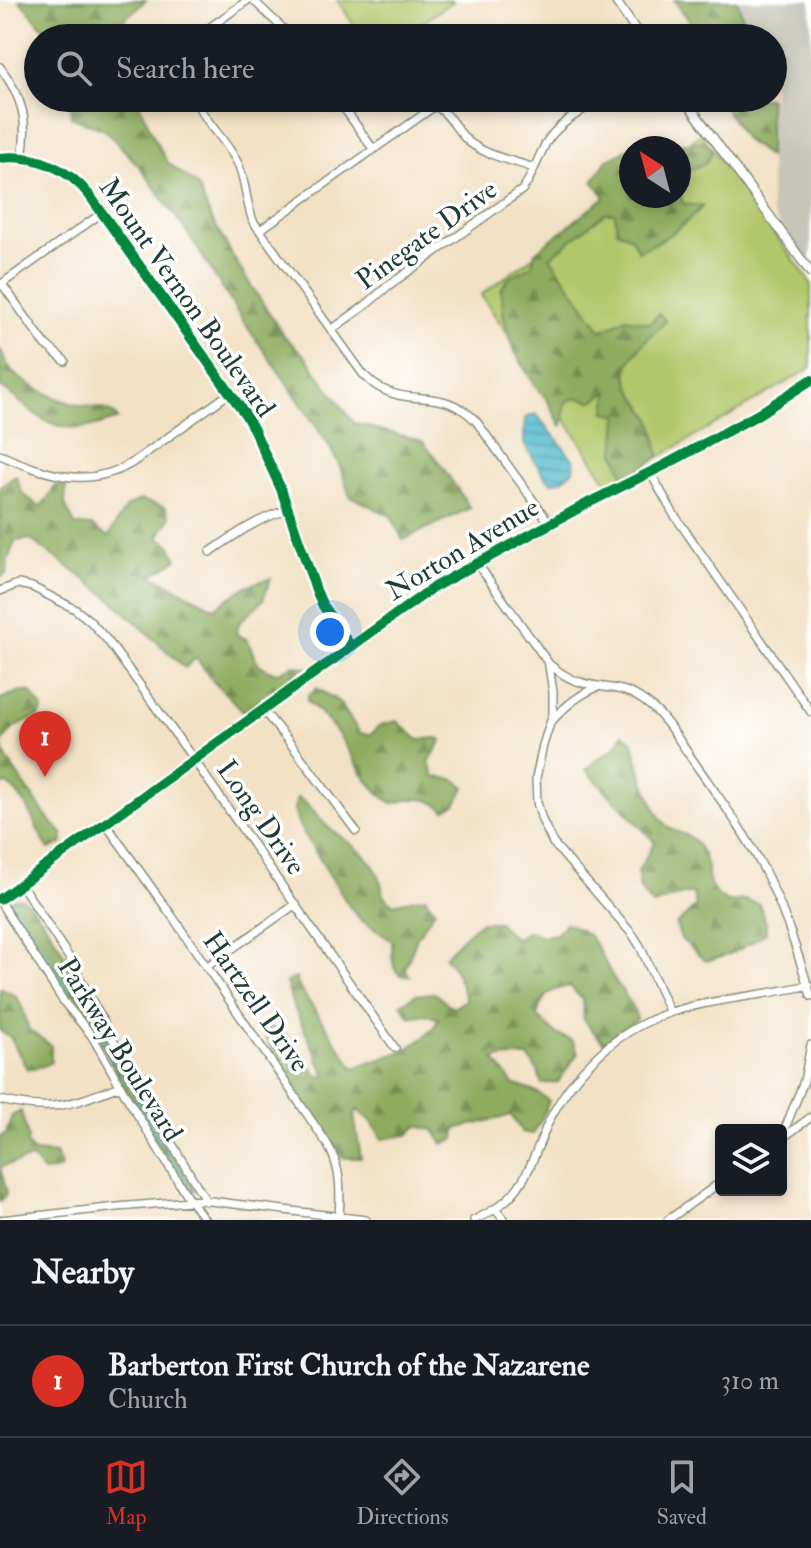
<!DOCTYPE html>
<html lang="en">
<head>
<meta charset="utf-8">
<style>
	:root { --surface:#171b24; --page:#20242c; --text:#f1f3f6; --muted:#9ea1a6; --line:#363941; --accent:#d93025 }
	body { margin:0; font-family:"IM FELL Double Pica",serif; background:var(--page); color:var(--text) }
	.controls { position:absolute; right:24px; bottom:24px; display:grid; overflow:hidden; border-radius:8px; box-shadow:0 4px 12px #0003 }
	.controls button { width:72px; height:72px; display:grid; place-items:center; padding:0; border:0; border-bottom:2px solid var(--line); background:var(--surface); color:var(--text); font:40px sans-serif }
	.compass { position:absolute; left:619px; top:136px; width:72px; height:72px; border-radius:50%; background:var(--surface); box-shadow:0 4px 12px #0003; rotate:324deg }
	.you { position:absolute; left:330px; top:632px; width:28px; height:28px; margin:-20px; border:6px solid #fff; border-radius:50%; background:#1a73e8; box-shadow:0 0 0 12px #1a73e833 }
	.badge { display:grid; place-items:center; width:52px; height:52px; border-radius:50%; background:var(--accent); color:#fff; font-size:26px; font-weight:700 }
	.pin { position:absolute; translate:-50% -66px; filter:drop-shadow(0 2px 4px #0008) }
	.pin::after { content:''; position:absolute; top:42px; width:28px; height:24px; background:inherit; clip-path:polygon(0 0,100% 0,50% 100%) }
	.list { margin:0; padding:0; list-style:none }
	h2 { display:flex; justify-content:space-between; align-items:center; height:104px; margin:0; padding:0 32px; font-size:34px }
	h2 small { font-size:26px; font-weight:400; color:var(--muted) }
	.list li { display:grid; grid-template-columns:52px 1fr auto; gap:24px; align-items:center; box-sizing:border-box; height:112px; padding:0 32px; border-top:2px solid var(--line) }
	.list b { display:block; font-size:30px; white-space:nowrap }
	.list p { margin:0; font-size:26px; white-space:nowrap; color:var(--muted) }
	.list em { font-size:26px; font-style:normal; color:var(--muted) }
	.icon { flex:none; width:44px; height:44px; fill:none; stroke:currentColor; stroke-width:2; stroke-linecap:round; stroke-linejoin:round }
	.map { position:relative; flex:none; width:811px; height:1220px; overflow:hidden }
	.search { position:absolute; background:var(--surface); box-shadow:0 4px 12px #0003; left:24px; right:24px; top:24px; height:88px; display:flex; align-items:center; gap:20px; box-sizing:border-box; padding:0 28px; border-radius:44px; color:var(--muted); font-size:30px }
	.sheet { height:216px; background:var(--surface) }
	nav { display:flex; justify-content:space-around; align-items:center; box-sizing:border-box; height:112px; border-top:2px solid var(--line); background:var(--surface); font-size:22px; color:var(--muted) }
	nav a { display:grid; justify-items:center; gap:4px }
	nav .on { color:var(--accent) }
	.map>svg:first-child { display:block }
	.industrial { fill:#c6c5b8 }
	.green { fill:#b2c76b; stroke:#688250; stroke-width:2 }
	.forest { fill:url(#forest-firs); stroke:#56744a; stroke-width:2 }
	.water { fill:url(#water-rules); stroke:#367b80; stroke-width:2 }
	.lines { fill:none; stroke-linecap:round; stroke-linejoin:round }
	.stream { stroke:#4eb9cb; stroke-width:2 }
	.minor-casing { stroke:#888f7c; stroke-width:10 }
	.tertiary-casing { stroke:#888f7c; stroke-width:11 }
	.secondary-casing { stroke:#888f7c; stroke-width:12 }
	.minor { stroke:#fff; stroke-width:7 }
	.tertiary { stroke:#fff; stroke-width:8 }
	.secondary { stroke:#fff; stroke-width:9 }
	.cycleway-casing { stroke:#fff; stroke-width:15 }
	.cycleway { stroke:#00873e; stroke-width:10 }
	.labels { text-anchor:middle; stroke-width:7; stroke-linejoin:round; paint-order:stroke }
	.street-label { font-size:28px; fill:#1f3d34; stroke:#fff }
</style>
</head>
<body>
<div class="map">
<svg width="811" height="1220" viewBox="0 0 811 1220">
	<defs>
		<pattern id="forest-firs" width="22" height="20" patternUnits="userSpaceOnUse" patternTransform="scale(2)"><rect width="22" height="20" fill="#8dac5f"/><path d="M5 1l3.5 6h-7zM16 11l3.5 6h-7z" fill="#738d4f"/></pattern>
		<pattern id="water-rules" width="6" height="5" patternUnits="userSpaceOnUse" patternTransform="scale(2)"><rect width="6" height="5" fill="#4eb9cb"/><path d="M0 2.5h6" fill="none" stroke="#4098a6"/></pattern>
	</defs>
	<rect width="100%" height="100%" fill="#fff"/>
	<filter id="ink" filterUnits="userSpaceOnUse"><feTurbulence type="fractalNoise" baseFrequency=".0125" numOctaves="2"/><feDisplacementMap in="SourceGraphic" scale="16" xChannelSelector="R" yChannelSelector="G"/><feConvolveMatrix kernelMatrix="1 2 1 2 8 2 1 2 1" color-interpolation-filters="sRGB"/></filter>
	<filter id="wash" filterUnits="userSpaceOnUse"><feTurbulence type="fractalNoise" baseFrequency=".006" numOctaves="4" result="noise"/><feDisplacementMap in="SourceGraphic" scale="32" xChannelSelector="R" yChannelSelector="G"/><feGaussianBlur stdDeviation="1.8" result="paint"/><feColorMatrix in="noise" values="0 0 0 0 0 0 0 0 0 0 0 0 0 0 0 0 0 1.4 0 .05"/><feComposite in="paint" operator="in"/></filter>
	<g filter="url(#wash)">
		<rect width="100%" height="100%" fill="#f2e1c4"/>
		<path class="industrial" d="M737,0H810L811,3V265L771,212L769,98H773V38H749Z"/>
		<path class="green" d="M337,0H452L453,1L401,38H363Z
			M701,134L811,283V368L610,486L481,295L631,185V196H679V150Z"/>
		<path class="forest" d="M19,0H146L119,24L124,28L126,38H52Z
			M674,0H737L749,38H697L691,23Z
			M70,98H137L155,140L167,162L198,186L209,214L239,267L284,336L305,356L354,423L422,441L442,466L470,508L403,540L391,516L350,496L340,467L328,444L282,376L243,321L187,232L139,166L105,130L71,117Z
			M722,98H769V157L744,139L726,109Z
			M646,139L679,144L704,141L713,150L706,163C695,168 682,170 679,184V148H631V196H679V194L684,204L703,206C684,226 664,241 638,251L630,236L617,231L615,213H605L550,257L602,331L626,318L650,323L659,314L666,321C655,332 640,344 632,358C617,382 641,399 651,419C656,430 657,444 659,456L636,473L624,476L615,452L618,415L606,412L608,392L593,401L578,398L566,401C563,410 566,418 561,426L547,399L534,384L515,352L504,318L501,289L509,278L532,265L535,252L605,197L593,181L607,160Z
			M0,349C3,355 5,361 8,366C17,382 60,401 78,405C94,409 107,405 118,419C88,430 62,434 35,414C23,405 13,395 0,387Z
			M16,476L22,493L40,507L50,496L55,486H66L65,505L75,525L92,526L108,537L126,507L140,500L166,507L170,518L158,537L170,545L177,559L168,566L151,575L214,608L247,586L271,578L263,600L239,623L236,634L248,640C255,659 255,667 277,673L293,665L308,668L258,701L244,712L213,681L196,658L185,668L110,598L30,539L15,541L8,560L7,573L0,578V486Z
			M317,688L339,702L360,733L370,735L381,725L397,721L419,740L436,738L442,740L429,762L434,777L454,779L465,787L456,804L445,810C426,794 415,799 392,803C364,785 356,760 338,734C330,722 318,711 308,701V695Z
			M21,691L31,692L43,709L39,716L15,727L1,743L7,759L46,816L63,835V843L49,849C33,827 31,802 7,784L0,786V699Z
			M623,734L633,742C637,760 652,811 665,824C673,834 689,832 696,843C699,848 704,854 705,860C711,882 705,888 727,902L745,900L759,904L766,923V933C744,948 731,956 705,961L681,939L676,925L696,906L693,893L670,898L653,905L640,889L638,871L655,842L586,770L595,761L615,748Z
			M297,798C310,803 318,818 329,828C346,841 365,851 376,870C385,885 377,890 392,904L425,897L435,910L417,937L405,969L410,976C389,978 393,956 392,941L361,920L349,906L298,824L294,809Z
			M21,898C38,906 67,958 76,977C82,992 77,994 91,1005L133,1083L139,1097L195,1190L192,1194L186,1190L132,1104L101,1043L85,1020L74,1011L64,996L9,911L8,905L13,899Z
			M480,922H498L515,939L528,931L543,936L557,934L565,923C573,926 581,929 588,935C597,944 605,963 611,974C620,990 631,999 637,1019L604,1043L584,1021L582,999L570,986C549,990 542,995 537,1016L556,1034L572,1040L578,1053L558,1082L542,1084L538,1071L528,1057H510L494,1059L513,1084L537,1092L549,1101L541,1120L533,1134L522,1132L511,1115C493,1121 475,1123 456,1129L455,1139L443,1144L434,1130L417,1126L408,1135L382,1139L372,1122L357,1110L354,1116L361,1158H342L301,1097L262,1032L269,1027C291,1031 305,1059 317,1076H326L292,1003L286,982L296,978L299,987L354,1068C385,1057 422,1050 439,1019L425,1014L410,1017L401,1004L415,995L434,993L453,1008L466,1000L455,969L445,957L459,941Z
			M0,988L16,996L23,1009L29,1030L51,1045V1062L43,1066L27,1069L10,1037L0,1031Z
			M21,1111L28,1137L27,1145L34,1152L55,1154L61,1165L60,1169L43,1172L32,1158L0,1167L7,1193L0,1202V1136L6,1134L12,1116Z"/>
		<path class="water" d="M536,414L573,459L575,464C573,474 561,483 551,482L546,478L524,444L525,418Z"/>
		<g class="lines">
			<path class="stream" d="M0,887L2,890
				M10,900L45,952L82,1014L96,1028L106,1043L109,1054L137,1097L144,1114L193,1193
				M208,1217L212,1215L263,1220
				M199,1220H200"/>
		</g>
	</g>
	<g filter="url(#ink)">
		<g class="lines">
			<g class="minor-casing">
				<path id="minor" d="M253,0L293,38
					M195,38L248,0
					M0,67C22,97 29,119 22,157
					M194,98C205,123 228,141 239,166C246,184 246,203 253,221L363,374C367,378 372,383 377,386C411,408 441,385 476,421L550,524
					M337,98L373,149
					M0,158C36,154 68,168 90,196L245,414L254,430L281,489L316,590L323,606L351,646
					M260,230L435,106C449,112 457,132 469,142C487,156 514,161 534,168
					M2,284L45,344L65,361
					M0,285L102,213
					M331,330L366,305L388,286L522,190C533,176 537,159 546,143C558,123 582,111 601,98
					M0,455C45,474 86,490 132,463L230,393
					M650,472L673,513L811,712
					M210,552C236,534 258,518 288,510
					M477,563L549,664C558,671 568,679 580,682C604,690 621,684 644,701C666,716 679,741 694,762C717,795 742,828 761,864C783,905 797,951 811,996
					M0,591L18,584L32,587L75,609L90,621L108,641L194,760L395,1048
					M549,666L553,692V714L543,745L536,778L537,802L542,820L553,843L633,935L640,946L669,1011
					M263,710L294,748L356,831
					M552,721C565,706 581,693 600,686
					M105,823L172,916L326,1142C341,1166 341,1189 339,1216
					M21,884L68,956L139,1088L206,1201
					M0,902L64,1002L92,1036L129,1101L187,1196L205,1220
					M206,967L296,904
					M0,1100C55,1113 69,1105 120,1086
					M784,1137L786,1126L804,1081L811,1045
					M784,1137L811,1117
					M496,1210L504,1220
					M0,1220L117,1207L202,1200L366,1220
					M474,1220C529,1196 528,1164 551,1117C564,1092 582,1069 604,1050C666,996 734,1003 809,985
					M668,1220L721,1182"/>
			</g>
			<g class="tertiary-casing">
				<path id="tertiary" d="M615,0L641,38
					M684,98L811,273"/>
			</g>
			<g class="secondary-casing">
				<path id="secondary" d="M0,899L434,587L590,502L665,465L757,415L811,380"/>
			</g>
			<use href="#minor" class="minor"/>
			<use href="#tertiary" class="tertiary"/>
			<use href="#secondary" class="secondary"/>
			<g class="cycleway-casing">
				<path id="cycleway" d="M0,158C36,154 68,168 90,196L245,414L254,430L281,489L316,590L323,606L351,646
					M0,899L434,587L590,502L665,465L757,415L811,380"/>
			</g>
			<use href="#cycleway" class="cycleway"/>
		</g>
	</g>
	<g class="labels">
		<g class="street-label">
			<text transform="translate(426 234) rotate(-36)" y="10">Pinegate Drive</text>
			<text transform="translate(188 297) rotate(55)" y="10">Mount Vernon Boulevard</text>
			<text transform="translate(462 548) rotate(-31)" y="10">Norton Avenue</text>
			<text transform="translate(262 817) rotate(55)" y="10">Long Drive</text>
			<text transform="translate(257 1001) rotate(55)" y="10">Hartzell Drive</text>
			<text transform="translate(121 1049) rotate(58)" y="10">Parkway Boulevard</text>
		</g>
	</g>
</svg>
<div class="controls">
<button><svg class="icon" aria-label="layers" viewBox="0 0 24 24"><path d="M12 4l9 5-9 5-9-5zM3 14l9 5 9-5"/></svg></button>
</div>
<svg class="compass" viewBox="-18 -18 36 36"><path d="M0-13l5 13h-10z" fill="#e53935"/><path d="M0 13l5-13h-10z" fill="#9ea1a6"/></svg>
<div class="you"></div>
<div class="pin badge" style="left:45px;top:777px">1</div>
<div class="search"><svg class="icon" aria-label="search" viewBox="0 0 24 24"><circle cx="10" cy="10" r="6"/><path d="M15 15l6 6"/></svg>Search here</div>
</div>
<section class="sheet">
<h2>Nearby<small></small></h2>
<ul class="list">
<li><span class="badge">1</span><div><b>Barberton First Church of the Nazarene</b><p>Church</p></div><em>310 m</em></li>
</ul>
</section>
<nav>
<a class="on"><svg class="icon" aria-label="map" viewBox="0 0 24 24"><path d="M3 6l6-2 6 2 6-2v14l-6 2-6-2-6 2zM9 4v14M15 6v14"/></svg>Map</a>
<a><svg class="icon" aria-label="directions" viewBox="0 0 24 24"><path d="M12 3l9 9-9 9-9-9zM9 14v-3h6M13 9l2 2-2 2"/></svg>Directions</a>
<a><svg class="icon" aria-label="saved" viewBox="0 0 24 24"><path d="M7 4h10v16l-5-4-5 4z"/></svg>Saved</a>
</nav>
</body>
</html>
